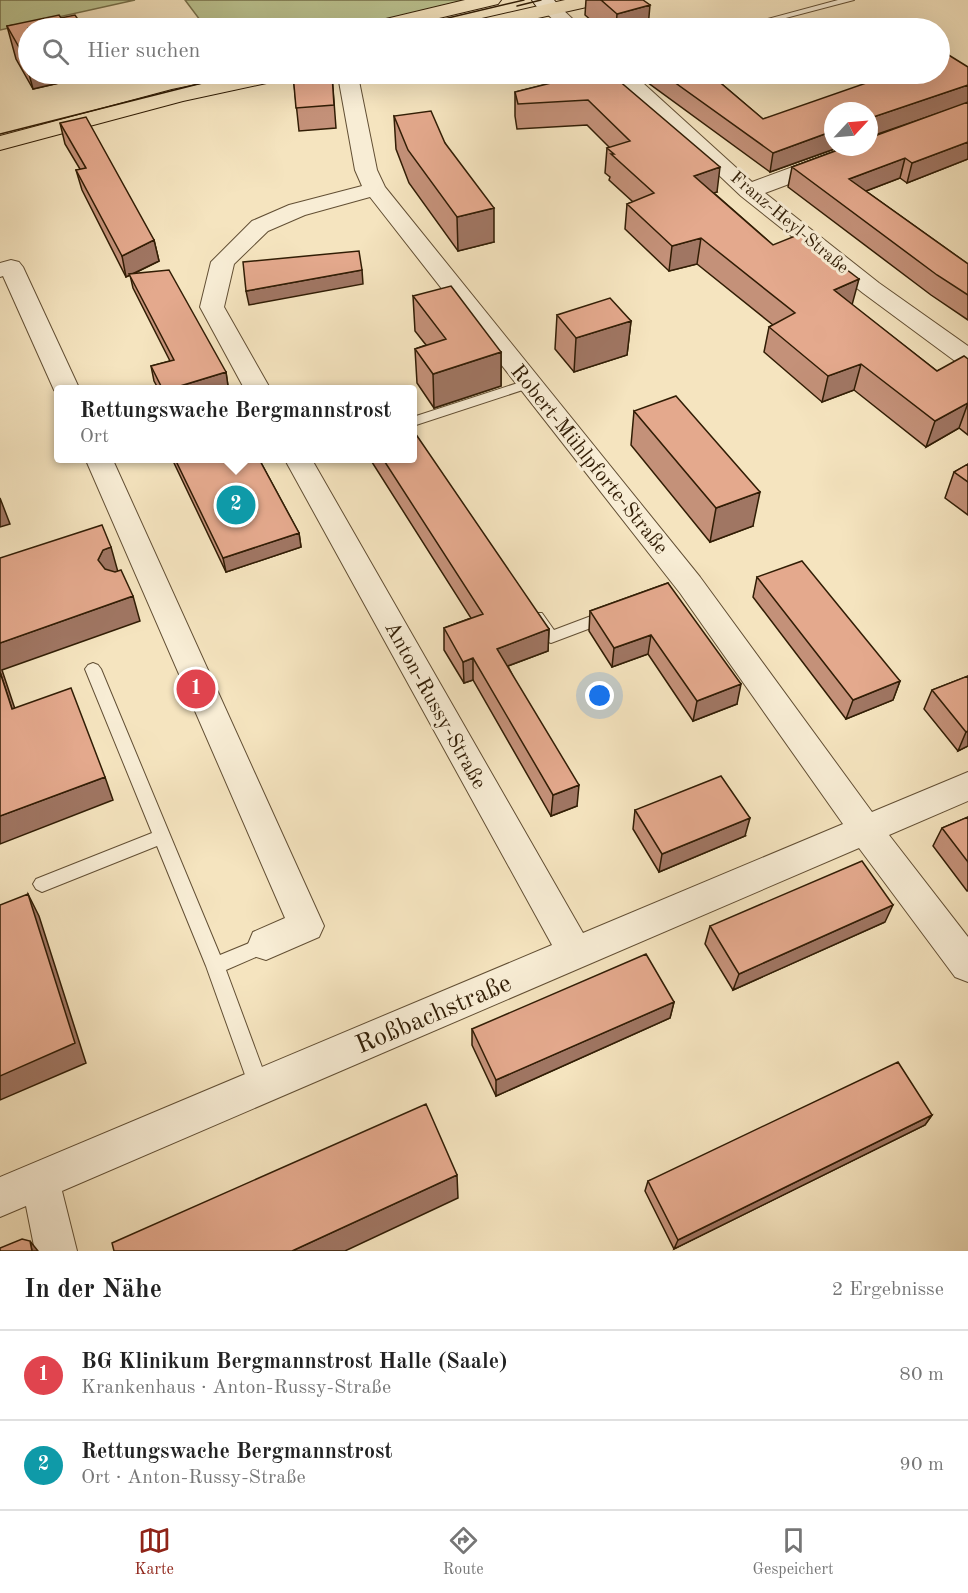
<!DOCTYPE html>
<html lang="de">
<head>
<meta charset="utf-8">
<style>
	:root { --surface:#fff; --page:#f6f6f6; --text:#222; --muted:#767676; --line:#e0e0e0; --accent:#8f2418 }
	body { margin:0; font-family:"Old Standard TT",serif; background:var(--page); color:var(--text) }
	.compass { position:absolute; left:824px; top:102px; width:54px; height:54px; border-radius:50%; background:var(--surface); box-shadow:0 6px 24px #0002; rotate:64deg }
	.you { position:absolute; left:600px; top:696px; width:21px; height:21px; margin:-15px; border:4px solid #fff; border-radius:50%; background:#1a73e8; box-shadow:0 0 0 9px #1a73e833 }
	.badge { display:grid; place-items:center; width:39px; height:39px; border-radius:50%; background:var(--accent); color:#fff; font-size:20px; font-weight:700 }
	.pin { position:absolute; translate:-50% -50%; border:3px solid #fff; box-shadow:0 2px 6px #0006 }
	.popup { position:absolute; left:54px; top:385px; width:363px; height:78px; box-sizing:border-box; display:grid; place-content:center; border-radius:6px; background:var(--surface); filter:drop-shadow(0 2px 4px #0005); font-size:20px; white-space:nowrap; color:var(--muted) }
	.popup b { font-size:22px; color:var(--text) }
	.popup::after { content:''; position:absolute; left:50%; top:100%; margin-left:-12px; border:12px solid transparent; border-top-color:var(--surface) }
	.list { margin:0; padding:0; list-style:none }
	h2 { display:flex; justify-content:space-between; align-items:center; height:78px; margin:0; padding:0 24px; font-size:26px }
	h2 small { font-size:20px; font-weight:400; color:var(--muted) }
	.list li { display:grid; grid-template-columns:39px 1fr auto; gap:18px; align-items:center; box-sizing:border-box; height:90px; padding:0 24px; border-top:2px solid var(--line) }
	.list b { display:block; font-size:22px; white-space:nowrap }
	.list p { margin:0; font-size:20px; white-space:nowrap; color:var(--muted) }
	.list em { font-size:20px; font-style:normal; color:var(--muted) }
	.icon { flex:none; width:33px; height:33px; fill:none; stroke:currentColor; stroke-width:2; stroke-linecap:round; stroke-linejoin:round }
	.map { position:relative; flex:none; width:968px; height:1251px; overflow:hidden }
	.search { position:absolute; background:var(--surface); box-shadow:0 6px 24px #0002; left:18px; right:18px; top:18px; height:66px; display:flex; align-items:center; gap:15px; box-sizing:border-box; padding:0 21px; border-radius:33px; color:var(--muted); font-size:22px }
	.sheet { height:258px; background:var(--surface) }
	nav { display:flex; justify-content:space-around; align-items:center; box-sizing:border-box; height:84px; border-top:2px solid var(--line); background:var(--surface); font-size:16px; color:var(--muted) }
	nav a { display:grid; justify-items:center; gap:3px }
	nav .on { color:var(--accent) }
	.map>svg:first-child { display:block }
	.green { fill:#bcc491; stroke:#76704b; stroke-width:1.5 }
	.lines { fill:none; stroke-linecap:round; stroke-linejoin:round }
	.lane-casing { stroke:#624f34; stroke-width:2 }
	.street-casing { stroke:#624f34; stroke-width:2 }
	.secondary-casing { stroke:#311d05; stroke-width:2 }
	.primary-casing { stroke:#311d05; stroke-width:2 }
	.lane { fill:#f8edd5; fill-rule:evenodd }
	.street { fill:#f8edd5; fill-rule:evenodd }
	.secondary { fill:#f8edd5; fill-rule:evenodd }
	.primary { fill:#f5e4bf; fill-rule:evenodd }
	.tram { stroke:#311d05; stroke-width:1.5 }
	.wall { fill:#c49179; stroke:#311d05; stroke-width:1.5 }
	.shaded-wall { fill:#a07663; stroke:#311d05; stroke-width:1.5 }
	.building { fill:#e4a98d; stroke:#311d05; stroke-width:1.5 }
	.labels { text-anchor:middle; stroke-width:6; stroke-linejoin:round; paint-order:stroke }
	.far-street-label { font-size:18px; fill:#311d05; stroke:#f8edd5 }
	.street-label { font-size:21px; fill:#311d05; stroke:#f8edd5 }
	.near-street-label { font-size:26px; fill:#311d05; stroke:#f8edd5 }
</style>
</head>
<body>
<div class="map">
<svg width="968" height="1251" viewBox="0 0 968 1251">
	<rect width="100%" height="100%" fill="#f5e4bf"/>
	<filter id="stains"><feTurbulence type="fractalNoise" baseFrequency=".00333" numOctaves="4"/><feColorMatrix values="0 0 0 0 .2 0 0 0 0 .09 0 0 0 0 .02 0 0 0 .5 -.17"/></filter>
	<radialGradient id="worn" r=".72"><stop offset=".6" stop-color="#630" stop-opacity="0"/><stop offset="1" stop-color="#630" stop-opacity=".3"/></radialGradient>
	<path class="green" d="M0,0H135L0,30Z
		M185,0H466L352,28H310L308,24L288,28H206Z"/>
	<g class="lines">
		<g class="lane-casing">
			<path id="lane" d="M838,0H854L748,28H734Z
				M530,379L535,380L536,383L535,386L413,426V417Z
				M607,610L612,612L614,616L612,620L551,643L546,641L530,617L532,613H542L554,630Z
				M93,663L98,665L101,669L220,955L266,936L272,938L275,944L272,950L226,970L269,1086L266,1093L259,1095L252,1093L249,1086L206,966L157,846L42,892L36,889L33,884L36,879L152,833L85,669L88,665Z"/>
		</g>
		<g class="street-casing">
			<path id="street" d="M552,4L559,6L582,28H562L543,10L545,6Z
				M340,74H356L358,76L377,170L385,187L700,577L872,812L968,772V801L889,835L968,937V982L955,977L859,848L62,1191L77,1251H35L26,1206L0,1217V1177L552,945L284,458H311L583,933L843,824L680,593L370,197L305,215L268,231L234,264L224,307L271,390H245L200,307L211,262L252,221L289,205L362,186L355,170L338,76Z
				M612,74H633L752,182L847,147H869V141L875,142L878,147L875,152L765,193L879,283L968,346V366L959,364L863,293L741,196Z
				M11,260L19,262L23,267L80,390H59V396L54,390L3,276L0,277V263Z
				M85,458H112L324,926L319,937L266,960L253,956L248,944L253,932L285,918Z"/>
		</g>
		<g class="secondary-casing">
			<path id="secondary" d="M532,0H554L562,10L559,14C546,18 539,11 532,0Z"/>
		</g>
		<g class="primary-casing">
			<path id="primary" d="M465,0H501L498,4L397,28H361L365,24Z
				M565,0H603L600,4L493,28H456L460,24Z
				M249,74H288L285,79L183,101L0,150V136L172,90Z"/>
		</g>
		<use href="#lane" class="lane"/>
		<use href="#street" class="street"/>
		<use href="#secondary" class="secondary"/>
		<use href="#primary" class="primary"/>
		<path class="tram" d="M517,6L541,0
			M406,28L524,0
			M0,134L238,74"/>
	</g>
	<path class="wall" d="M586,0H643L648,28H600L585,15Z
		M61,18L28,28V74H98L33,89L16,59L7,26Z
		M968,67V159L907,183L900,178L866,191L968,264V320L931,295L788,187L792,167L938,113L869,137V111H833V147H840L770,172L647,82V74H710L763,119Z
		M293,74L320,77L332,75L336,128L299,131Z
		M587,74L717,192L714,193L773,245L852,305L937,371L968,359V435L959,428L926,447L854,390L822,402L764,352L769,327L773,325L697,264L669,271L625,229L627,204L633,202L609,180L610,177L605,173L607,148L609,147L587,125L517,129L515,116V92Z
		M394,116L445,143L494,242L458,251L409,183L396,149Z
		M60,123L154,240L159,261L133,274L226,372L228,386L216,390H159L154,381L151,366L170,361L133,288L130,275L126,277L82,190L76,170L80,169L65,144Z
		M413,296L501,352V386L434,408L417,383L415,349L426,345L415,331Z
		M557,315L631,321L627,355L574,372L555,349Z
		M634,411L753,526L710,542L631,445Z
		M173,459H259L299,533L301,547L226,572L174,463Z
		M370,459H413L549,629L548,651L508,666L577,806L551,816L473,680L464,683L444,650V628L471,618Z
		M968,464V515L945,498L954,472Z
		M757,577L900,681L893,700L846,719L753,597Z
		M668,583L737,704L693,721L648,654L612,667L589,631L590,611Z
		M968,676V746L958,751L924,709L932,690Z
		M635,810L745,836L659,872L633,829Z
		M968,817V891H967L933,846L942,828Z
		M885,922L733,990L705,944L710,926Z
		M674,1002L670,1018L496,1096L472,1045V1029Z
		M932,1115L925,1125L674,1249L645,1191L648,1181Z"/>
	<path class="shaded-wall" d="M650,5L648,28H616L617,14Z
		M28,55V73L24,56Z
		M29,74H98L33,89Z
		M968,85V103L869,137L873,117Z
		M833,131V147H840L770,172L773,153Z
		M968,142V159L907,183L912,163Z
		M905,158L900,178L845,199L849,179Z
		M720,167L717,192L690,201L694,176Z
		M494,208V242L458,251L457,217Z
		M701,238L697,264L669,271L672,246Z
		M154,240L159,261L126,277L122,256Z
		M362,270L363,284L249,305L246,291Z
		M859,279L852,305L834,290Z
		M631,321L627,355L574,372L576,338Z
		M501,352V386L434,408L433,374Z
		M861,364L854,390L822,402L828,376Z
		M226,372L228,386L216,390H167Z
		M968,403L959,428L926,447L935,421Z
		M760,492L753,526L710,542L716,508Z
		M0,498L10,524L0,527Z
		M299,533L301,547L226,572L223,558Z
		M111,547L118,572L106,585L98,560L103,550Z
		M133,596L140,621L2,670L23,733L12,709L0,672V643Z
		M549,629L548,651L497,670V649Z
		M651,635L648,654L612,667L614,648Z
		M473,658V680L464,683L463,662Z
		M900,681L893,700L846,719L853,700Z
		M741,684L737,704L693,721L697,701Z
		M968,731V746L958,751L966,732Z
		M105,777L113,800L0,844V816Z
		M579,785L577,806L551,816L553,795Z
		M750,818L745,836L659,872L662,854Z
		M28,894L39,916L86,1063L0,1100V1076Z
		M893,905L885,922L733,990L739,974Z
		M674,1002L670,1018L496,1096V1080Z
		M932,1115L925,1125L674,1249L678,1240Z
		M457,1175L458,1198L345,1251H292Z
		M30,1241L38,1251H32Z"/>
	<path class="building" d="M601,0H643L650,5L617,14Z
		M59,15L61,18L75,15L84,28H28V55L24,56L7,26Z
		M947,54L968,67V85L873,117L871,125H869V111H833V131L773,153L663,74H710L763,119L892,74H939V57Z
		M293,74H318L320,77L332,75L334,105L296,108Z
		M587,74H611L720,167L694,176L773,245L800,234L859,279L834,290L937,371L964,356L968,359V403L935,421L861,364L828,376L769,327L795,313L701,238L672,246L627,204L654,193L611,154H614L607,148L630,141L588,100L518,104L515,92Z
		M968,102V142L912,163L905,158L849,179L968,264V295L937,275L792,167L846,147H869V138Z
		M431,111L445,143L494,208L457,217L408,150L394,116Z
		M86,117L154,240L122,256L76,170L86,168L60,123Z
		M359,251L362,270L246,291L243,262Z
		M169,270L226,372L167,390H163L151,366L174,360L129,274Z
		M451,286L501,352L433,374L415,349L446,339L413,296Z
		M610,298L631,321L576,338L557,315Z
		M676,396L760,492L716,508L634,411Z
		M413,430L549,629L497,649L579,785L553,795L473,658L463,662L444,628L483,614L383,459H413Z
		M175,459H259L299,533L223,558Z
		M968,464V482L954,472Z
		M102,525L111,547L103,550L98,560L105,569L115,572L121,570L133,596L0,643V558Z
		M802,561L900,681L853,700L757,577Z
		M668,583L741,684L697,701L651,635L614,648L590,611Z
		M0,672L12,709L71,688L105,777L0,816Z
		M968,676V731L966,732L932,690Z
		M721,776L750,818L662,854L635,810Z
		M968,817V862L942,828Z
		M862,861L893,905L739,974L710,926Z
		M28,894L75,1043L0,1076V905Z
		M646,954L674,1002L496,1080L472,1029Z
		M898,1062L932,1115L678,1240L648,1181Z
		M426,1104L457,1175L292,1251H114L112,1243Z
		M22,1239L30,1241L32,1251H0V1248Z"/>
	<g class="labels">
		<g class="far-street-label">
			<text transform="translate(790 222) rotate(40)" y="6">Franz-Heyl-Straße</text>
		</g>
		<g class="street-label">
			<text transform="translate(590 459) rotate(51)" y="7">Robert-Mühlpforte-Straße</text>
			<text transform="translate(436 705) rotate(61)" y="7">Anton-Russy-Straße</text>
		</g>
		<g class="near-street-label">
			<text transform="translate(433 1013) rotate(-23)" y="9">Roßbachstraße</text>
		</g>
	</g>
	<rect width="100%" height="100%" filter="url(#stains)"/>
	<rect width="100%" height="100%" fill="url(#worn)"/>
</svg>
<svg class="compass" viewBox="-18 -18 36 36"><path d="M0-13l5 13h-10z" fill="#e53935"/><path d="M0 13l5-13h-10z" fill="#767676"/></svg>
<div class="you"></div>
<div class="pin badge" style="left:196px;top:689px;background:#e0444e">1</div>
<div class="pin badge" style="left:236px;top:505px;background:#0f9aa8">2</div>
<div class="popup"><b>Rettungswache Bergmannstrost</b>Ort</div>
<div class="search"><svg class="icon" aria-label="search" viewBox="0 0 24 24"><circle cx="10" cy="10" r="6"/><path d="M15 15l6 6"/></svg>Hier suchen</div>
</div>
<section class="sheet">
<h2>In der Nähe<small>2 Ergebnisse</small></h2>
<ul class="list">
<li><span class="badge" style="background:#e0444e">1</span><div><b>BG Klinikum Bergmannstrost Halle (Saale)</b><p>Krankenhaus · Anton-Russy-Straße</p></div><em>80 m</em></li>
<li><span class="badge" style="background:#0f9aa8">2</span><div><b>Rettungswache Bergmannstrost</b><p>Ort · Anton-Russy-Straße</p></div><em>90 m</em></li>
</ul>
</section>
<nav>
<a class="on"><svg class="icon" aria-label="map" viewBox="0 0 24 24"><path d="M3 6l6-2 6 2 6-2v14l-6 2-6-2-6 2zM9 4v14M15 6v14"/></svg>Karte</a>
<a><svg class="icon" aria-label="directions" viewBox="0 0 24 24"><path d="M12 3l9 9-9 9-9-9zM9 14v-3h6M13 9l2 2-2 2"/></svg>Route</a>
<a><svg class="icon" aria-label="saved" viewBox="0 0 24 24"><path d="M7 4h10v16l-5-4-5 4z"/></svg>Gespeichert</a>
</nav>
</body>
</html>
